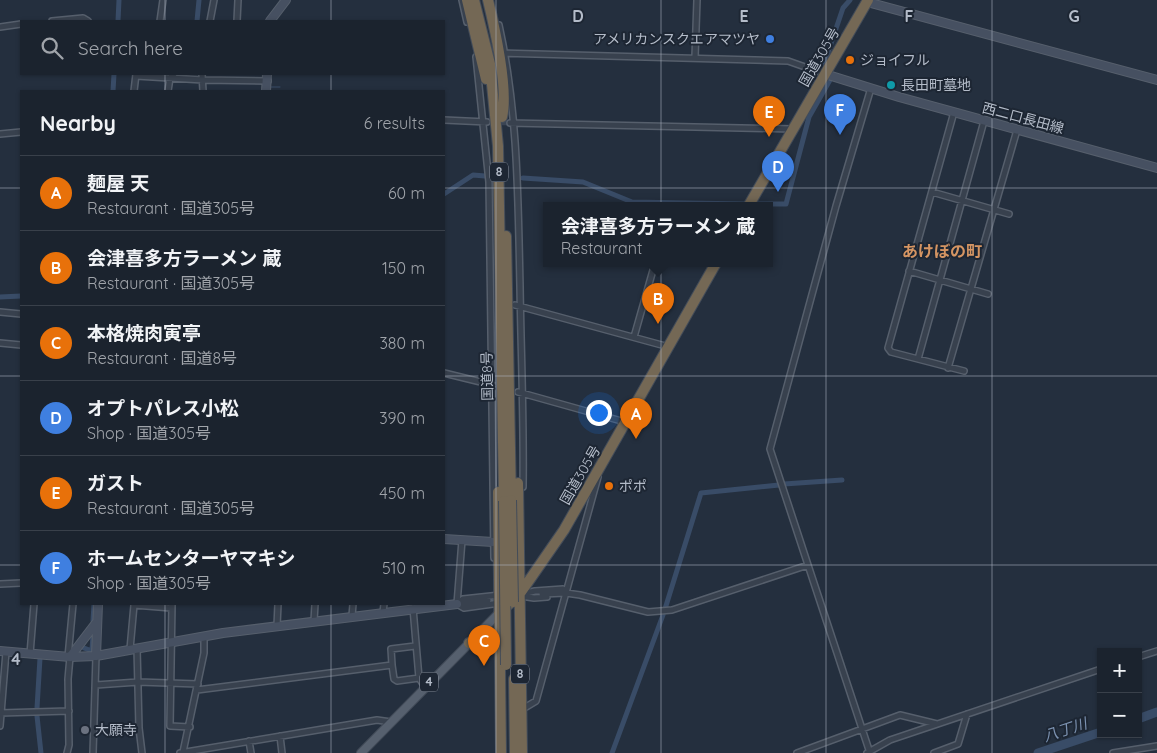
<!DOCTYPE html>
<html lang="en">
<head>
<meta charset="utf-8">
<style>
	:root { --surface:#1b232e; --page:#242b36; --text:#f1f3f6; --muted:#a0a4aa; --line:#39404a; --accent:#ea580c }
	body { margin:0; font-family:Quicksand,"Noto Sans JP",sans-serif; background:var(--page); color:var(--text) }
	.controls { position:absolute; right:15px; bottom:15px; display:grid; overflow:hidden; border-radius:0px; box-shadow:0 1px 4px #0004 }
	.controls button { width:45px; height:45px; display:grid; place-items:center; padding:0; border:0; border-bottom:1px solid var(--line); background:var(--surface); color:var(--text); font:25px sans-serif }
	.you { position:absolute; left:598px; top:412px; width:18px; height:18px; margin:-12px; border:4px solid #fff; border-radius:50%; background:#1a73e8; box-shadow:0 0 0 8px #1a73e833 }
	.badge { display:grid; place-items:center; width:32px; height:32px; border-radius:50%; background:var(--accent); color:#fff; font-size:16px; font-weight:700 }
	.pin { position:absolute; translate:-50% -41px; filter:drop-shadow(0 1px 2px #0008) }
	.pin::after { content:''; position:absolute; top:26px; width:18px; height:15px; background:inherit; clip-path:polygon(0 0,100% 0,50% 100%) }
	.popup { position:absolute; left:543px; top:202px; width:230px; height:65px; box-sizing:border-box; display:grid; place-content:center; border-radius:0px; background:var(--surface); filter:drop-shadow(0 1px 4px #0005); font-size:16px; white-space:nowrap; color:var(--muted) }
	.popup b { font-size:19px; color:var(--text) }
	.popup::after { content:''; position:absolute; left:50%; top:100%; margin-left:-10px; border:10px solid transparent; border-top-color:var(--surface) }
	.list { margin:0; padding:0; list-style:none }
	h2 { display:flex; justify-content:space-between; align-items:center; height:65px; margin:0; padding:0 20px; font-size:21px }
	h2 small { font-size:16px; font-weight:400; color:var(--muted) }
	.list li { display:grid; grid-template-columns:32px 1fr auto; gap:15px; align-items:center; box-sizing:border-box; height:75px; padding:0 20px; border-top:1px solid var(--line) }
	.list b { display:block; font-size:19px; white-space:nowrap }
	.list p { margin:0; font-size:16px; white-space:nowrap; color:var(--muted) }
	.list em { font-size:16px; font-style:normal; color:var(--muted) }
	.icon { flex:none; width:28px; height:28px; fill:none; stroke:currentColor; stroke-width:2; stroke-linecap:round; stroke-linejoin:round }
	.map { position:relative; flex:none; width:1157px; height:753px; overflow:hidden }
	.search { position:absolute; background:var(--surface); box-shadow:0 1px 4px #0004; left:20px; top:20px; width:425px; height:55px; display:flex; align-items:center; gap:12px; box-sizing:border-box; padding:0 18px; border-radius:0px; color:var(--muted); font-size:19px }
	.panel { position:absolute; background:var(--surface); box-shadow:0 1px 4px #0004; left:20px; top:90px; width:425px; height:515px; border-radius:0px }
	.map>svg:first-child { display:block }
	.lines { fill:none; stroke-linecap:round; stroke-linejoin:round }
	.stream { stroke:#394c67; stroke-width:1 }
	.canal { stroke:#394c67; stroke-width:5 }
	.river { stroke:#394c67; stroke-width:9 }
	.street-tunnel { stroke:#3a4453; stroke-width:5; stroke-dasharray:5 2.5; stroke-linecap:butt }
	.street-casing { stroke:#565f6c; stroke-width:8 }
	.secondary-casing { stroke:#565f6c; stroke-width:10 }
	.primary-casing { stroke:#414a57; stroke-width:10 }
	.highway-casing { stroke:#434c59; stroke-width:12 }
	.street { stroke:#38414e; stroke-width:5 }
	.secondary { stroke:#465061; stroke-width:8 }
	.primary { stroke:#56606e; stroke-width:8 }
	.highway { stroke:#746855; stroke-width:10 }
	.highway-bridge-casing { stroke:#434c59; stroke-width:12; stroke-linecap:butt }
	.highway-bridge { stroke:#746855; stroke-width:10 }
	.grid { fill:none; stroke:#b4bcc9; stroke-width:1; stroke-opacity:0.55 }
	.shop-dot { fill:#3f7fe0; stroke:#1d2633; stroke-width:2 }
	.food-dot { fill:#e8710a; stroke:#1d2633; stroke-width:2 }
	.culture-dot { fill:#0f9aa8; stroke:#1d2633; stroke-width:2 }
	.worship-dot { fill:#6b7280; stroke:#1d2633; stroke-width:2 }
	.labels { text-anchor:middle; stroke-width:4; stroke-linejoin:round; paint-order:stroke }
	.shield { fill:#1d2633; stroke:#878f9c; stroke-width:1 }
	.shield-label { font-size:12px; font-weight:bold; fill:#b4bcc9 }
	.poi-label { font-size:14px; fill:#b4bcc9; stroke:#1d2633; text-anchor:start }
	.street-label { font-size:14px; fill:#b4bcc9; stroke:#1d2633 }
	.water-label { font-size:15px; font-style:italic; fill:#7c92b1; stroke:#1d2633 }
	.quarter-label { font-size:16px; font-weight:bold; fill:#d59563; stroke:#1d2633 }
	.grid-label { font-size:16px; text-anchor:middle; font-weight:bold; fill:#b4bcc9; stroke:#1d2633; stroke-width:4; stroke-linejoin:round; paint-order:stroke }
</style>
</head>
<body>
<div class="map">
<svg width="1157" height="753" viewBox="0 0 1157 753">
	<rect width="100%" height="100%" fill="#242f3e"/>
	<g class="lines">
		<path class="stream" d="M271,87H280"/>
		<path class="canal" d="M118,21L119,0
			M197,21L199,0
			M824,64L843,8L850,0
			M113,91L114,74
			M523,178L583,182L632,202L745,204
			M444,194L473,175L485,176
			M758,204H786L809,117L830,80
			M0,297L21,296
			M784,484L842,480
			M665,609L701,493L779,485
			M93,621L94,604
			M84,648L92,651L93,634
			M37,708L40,658
			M37,716L41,753
			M612,753L663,615"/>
		<path class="river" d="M1138,719L1157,712
			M1038,753L1101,732"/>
		<path class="street-tunnel" d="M487,122L510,123"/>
		<g class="street-casing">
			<path id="street" d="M462,0L467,22
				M52,21L83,18L88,21
				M160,21L163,0
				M210,21L214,0
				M237,21L238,0
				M499,25C518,111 518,198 520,286C521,353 524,420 523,487
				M0,27L21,24
				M503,53L788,61L825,74
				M476,57L489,182L494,558
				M695,57L697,0
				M202,74L203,91
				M136,76L203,80L268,81
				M134,91L136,74
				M168,91L170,78L174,74
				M954,112L888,348L891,352L964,371
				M444,120L487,122
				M510,123L792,129
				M0,134L21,132
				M932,192L1009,214
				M909,271L988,294
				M515,305L669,347
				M0,312L21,314
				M634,337L655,263
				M0,343L21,345
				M918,359L984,121
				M948,368L1017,130
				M444,373L493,385
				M518,392L625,422
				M808,565L770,449L836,206L871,88
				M0,584L21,583
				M522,594L535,591L563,589L566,593
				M542,594L566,593L580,595L648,612L672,610L808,565L870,753
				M521,596L534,598L547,597
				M172,604L170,726L190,727
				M457,604L464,608L500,603
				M457,604L463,599L500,595
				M457,604L462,540
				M457,604L488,600
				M413,608L419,678L425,687
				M383,612L384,604
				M352,616L353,604
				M314,621L315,604
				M277,626L278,604
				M137,648L139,728L142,753
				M130,649L134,605L171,608
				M30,654L34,604
				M68,657L73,604
				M1138,657L1157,651
				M392,665L394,679L397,681L419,678
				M96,685L138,682L198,684
				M197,690L392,665L391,649L415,646
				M526,707L536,701L598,477
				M0,713L69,711
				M0,726L6,652
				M280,736L282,753
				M249,741L251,753
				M183,752L204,653V636
				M67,753L69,745L68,679L70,657
				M93,753L96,656
				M180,753L377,720L391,722
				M797,753L900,715L937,724
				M867,753L890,740L1101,669
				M934,753L958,744L967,714
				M1113,753L1157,746"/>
		</g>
		<g class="secondary-casing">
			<path id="secondary" d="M867,2L1157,80
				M270,21L286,0
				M825,74L899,97L1157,168
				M266,91L267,74
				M444,539L493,542
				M0,651L70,657L96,656L223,633L457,604
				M96,656L98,604
				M70,657L96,623"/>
		</g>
		<g class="primary-casing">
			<path id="primary" d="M361,753L499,613"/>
		</g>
		<g class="highway-casing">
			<path id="highway" d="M467,0L486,79
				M474,0L490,64L498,146L504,501
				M488,0C495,29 509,89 502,117
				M749,205L868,0
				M506,236L511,500
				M518,483L522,753
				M498,492L501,753
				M499,613L519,595L564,530L716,263
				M469,643L488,637L492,638L498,647
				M514,679L515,753"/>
		</g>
		<use href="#street" class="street"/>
		<use href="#secondary" class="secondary"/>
		<use href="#primary" class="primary"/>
		<use href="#highway" class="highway"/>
		<g class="highway-bridge-casing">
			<path id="highway-bridge" d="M511,500L513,602
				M504,501L506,665"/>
		</g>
		<use href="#highway-bridge" class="highway-bridge"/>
	</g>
	<path class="grid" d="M165,0V21M331,0V21M496,0V753M661,0V753M826,0V753M992,0V753M165,74V91M331,74V91M0,188H21M444,188H1157M0,376H21M444,376H1157M0,565H21M444,565H1157M165,604V753M331,604V753"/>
	<circle class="shop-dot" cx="770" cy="39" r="5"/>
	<g class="food-dot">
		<circle cx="850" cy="60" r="5"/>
		<circle cx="609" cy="486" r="5"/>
	</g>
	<circle class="culture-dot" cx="891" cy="85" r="5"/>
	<circle class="worship-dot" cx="85" cy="730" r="5"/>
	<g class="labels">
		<g class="shield">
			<rect x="490" y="162.5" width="18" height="19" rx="4"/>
			<rect x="511" y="664.5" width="18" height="19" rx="4"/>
			<rect x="420" y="672.5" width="18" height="19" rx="4"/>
		</g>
		<g class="shield-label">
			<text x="499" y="176">8</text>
			<text x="520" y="678">8</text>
			<text x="429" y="686">4</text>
		</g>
		<g class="poi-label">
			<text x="760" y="44" text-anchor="end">アメリカンスクエアマツヤ</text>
			<text x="860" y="65">ジョイフル</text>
			<text x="901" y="90">長田町墓地</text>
			<text x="619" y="491">ポポ</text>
			<text x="95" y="735">大願寺</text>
		</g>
		<g class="street-label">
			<text transform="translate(819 57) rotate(-60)" y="5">国道305号</text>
			<text transform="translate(1023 118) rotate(15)" y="5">西二口長田線</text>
			<text transform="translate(487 376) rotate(-91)" y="5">国道8号</text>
			<text transform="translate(580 475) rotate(-60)" y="5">国道305号</text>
		</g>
		<g class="water-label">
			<text transform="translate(1065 730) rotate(-18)" y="5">八丁川</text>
		</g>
		<g class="quarter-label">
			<text x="942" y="257">あけぼの町</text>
		</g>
	</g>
	<g class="grid-label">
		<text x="578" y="22">D</text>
		<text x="744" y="22">E</text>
		<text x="909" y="22">F</text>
		<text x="1074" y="22">G</text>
		<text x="16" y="665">4</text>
	</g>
</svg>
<div class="controls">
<button>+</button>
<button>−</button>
</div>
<div class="you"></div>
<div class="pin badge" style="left:636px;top:439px;background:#e8710a">A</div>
<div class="pin badge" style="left:658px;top:324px;background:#e8710a">B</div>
<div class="popup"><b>会津喜多方ラーメン 蔵</b>Restaurant</div>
<div class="pin badge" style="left:484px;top:666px;background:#e8710a">C</div>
<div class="pin badge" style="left:778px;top:192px;background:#3f7fe0">D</div>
<div class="pin badge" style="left:769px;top:137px;background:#e8710a">E</div>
<div class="pin badge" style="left:840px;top:135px;background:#3f7fe0">F</div>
<div class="search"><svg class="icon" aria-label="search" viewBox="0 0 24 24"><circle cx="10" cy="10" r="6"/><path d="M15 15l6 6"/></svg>Search here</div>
<section class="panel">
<h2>Nearby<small>6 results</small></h2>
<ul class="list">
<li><span class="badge" style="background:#e8710a">A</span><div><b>麺屋 天</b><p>Restaurant · 国道305号</p></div><em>60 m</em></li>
<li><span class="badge" style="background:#e8710a">B</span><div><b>会津喜多方ラーメン 蔵</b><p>Restaurant · 国道305号</p></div><em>150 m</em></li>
<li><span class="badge" style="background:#e8710a">C</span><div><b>本格焼肉寅亭</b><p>Restaurant · 国道8号</p></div><em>380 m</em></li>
<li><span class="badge" style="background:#3f7fe0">D</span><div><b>オプトパレス小松</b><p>Shop · 国道305号</p></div><em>390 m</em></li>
<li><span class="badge" style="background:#e8710a">E</span><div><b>ガスト</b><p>Restaurant · 国道305号</p></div><em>450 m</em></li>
<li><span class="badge" style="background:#3f7fe0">F</span><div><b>ホームセンターヤマキシ</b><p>Shop · 国道305号</p></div><em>510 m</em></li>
</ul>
</section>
</div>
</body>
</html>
